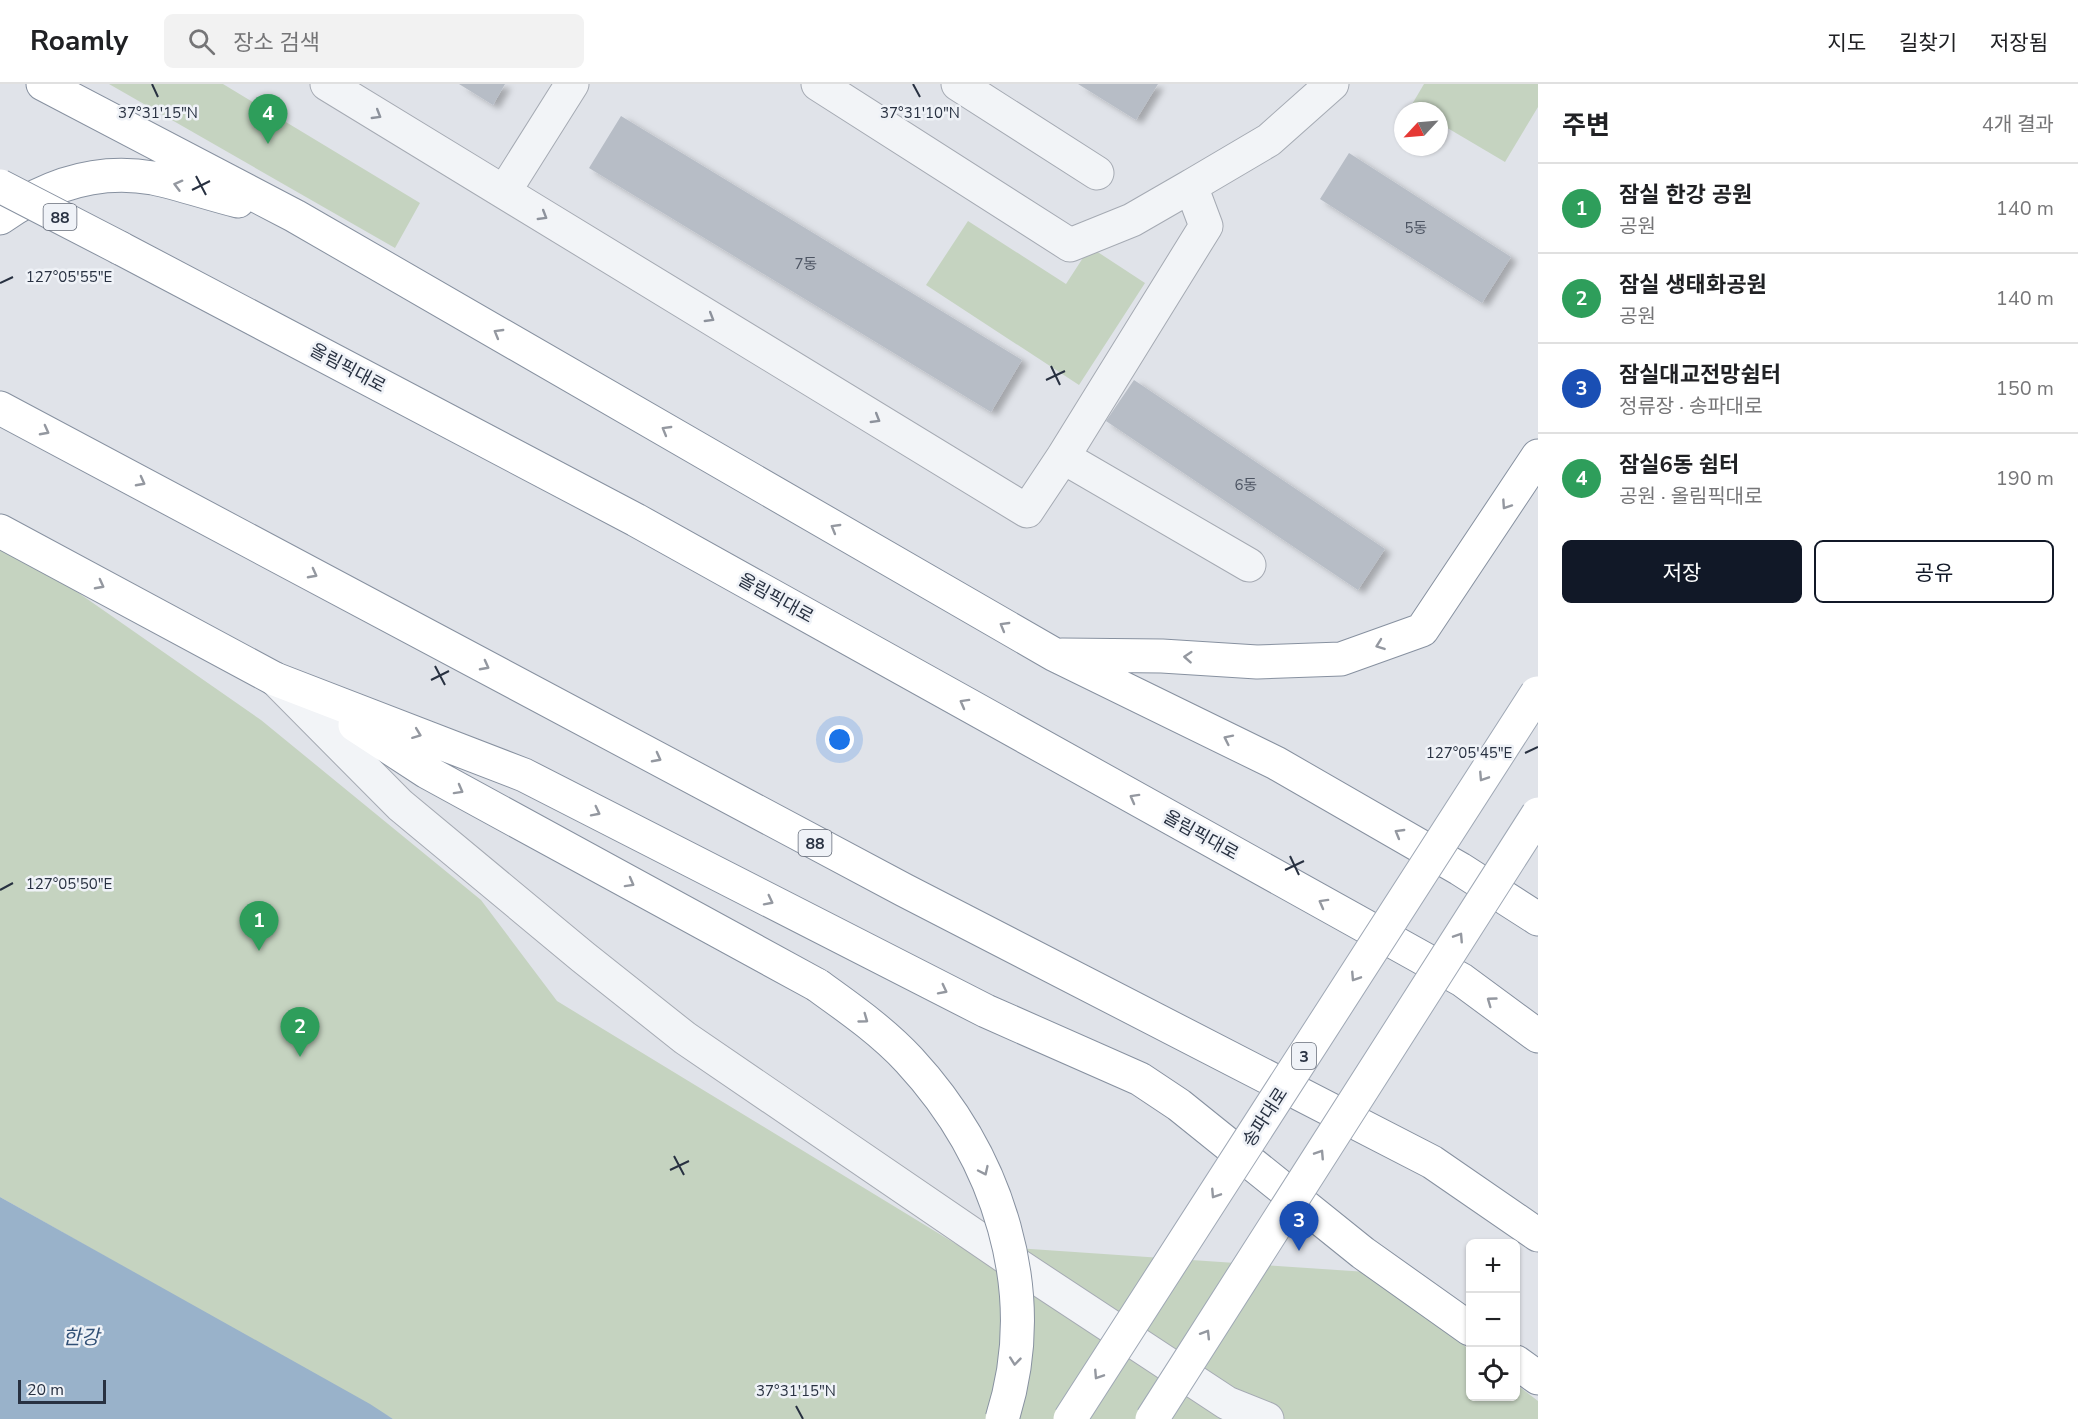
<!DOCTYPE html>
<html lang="ko">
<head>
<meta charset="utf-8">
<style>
	:root { --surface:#fff; --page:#f2f2f2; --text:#202124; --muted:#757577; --line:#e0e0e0; --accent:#111827 }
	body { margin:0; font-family:"Nunito Sans","Noto Sans KR",sans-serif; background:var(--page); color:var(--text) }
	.controls { position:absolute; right:18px; bottom:18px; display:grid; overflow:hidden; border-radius:9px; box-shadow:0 2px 4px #0004 }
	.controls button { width:54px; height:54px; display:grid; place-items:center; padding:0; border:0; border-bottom:2px solid var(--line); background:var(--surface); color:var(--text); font:30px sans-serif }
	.compass { position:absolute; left:1394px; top:18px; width:54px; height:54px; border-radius:50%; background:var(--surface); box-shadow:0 2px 4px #0004; rotate:244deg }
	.scale { position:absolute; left:18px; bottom:15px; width:88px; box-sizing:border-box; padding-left:6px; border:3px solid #283141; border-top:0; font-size:16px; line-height:21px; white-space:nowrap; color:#283141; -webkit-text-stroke:4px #eff2f7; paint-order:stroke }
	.you { position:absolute; left:840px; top:656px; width:21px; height:21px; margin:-15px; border:4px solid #fff; border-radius:50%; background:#1a73e8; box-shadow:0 0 0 9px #1a73e833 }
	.badge { display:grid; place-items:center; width:39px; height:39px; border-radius:50%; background:var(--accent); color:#fff; font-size:20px; font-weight:700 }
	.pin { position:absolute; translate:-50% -50px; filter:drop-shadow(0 2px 3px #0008) }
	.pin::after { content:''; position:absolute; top:32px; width:21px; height:18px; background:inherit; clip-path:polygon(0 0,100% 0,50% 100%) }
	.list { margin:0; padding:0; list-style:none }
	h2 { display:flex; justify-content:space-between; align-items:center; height:78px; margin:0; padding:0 24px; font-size:26px }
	h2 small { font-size:20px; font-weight:400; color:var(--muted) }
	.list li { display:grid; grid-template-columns:39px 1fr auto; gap:18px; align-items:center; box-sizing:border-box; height:90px; padding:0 24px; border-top:2px solid var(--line) }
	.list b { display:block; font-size:22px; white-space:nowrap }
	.list p { margin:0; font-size:20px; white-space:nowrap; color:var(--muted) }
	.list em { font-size:20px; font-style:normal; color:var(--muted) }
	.actions { display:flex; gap:12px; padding:18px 24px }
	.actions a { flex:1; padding:14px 0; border:2px solid var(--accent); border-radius:9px; text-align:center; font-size:21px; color:var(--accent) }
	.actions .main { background:var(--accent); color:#fff }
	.icon { flex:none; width:33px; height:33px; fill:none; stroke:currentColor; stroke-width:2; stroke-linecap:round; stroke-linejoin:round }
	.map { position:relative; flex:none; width:1538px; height:1335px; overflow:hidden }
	header { display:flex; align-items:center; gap:36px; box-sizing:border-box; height:84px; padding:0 30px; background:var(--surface); border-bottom:2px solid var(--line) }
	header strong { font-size:28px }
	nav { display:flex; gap:33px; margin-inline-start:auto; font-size:21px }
	.search { width:420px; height:54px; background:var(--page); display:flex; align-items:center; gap:15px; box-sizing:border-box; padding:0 21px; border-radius:9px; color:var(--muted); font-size:22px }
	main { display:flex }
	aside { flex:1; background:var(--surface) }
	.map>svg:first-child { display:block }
	.green { fill:#c5d3c0 }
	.water { fill:#99b2ca }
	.building { fill:#b7bdc6; filter:url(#shadow) }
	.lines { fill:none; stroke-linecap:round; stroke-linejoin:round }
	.minor-casing { stroke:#a5aab3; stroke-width:35 }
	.highway-casing { stroke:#8791a0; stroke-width:35 }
	.minor { stroke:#f2f4f7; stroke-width:33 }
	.highway { stroke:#fff; stroke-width:33 }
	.major-bridge-casing { stroke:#9fa8b5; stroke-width:35; stroke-linecap:butt }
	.highway-bridge-casing { stroke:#8791a0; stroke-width:35; stroke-linecap:butt }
	.major-bridge { stroke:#fff; stroke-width:33 }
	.highway-bridge { stroke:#fff; stroke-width:33 }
	.oneway { stroke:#8d929c }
	.oneway2 { stroke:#9498a0 }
	.ticks { fill:none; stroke:#283141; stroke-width:2 }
	.labels { text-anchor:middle; stroke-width:5; stroke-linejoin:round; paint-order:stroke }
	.number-label { font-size:15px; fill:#4c5462 }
	.shield { fill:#eff2f7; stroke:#646b78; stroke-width:1.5 }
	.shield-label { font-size:16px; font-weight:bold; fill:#283141 }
	.street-label { font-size:18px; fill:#283141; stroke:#eff2f7 }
	.water-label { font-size:20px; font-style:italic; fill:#315076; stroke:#eff2f7 }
	.ticks-label { font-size:15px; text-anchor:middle; fill:#283141; stroke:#eff2f7; stroke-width:5; stroke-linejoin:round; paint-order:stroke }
</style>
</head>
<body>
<header>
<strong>Roamly</strong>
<div class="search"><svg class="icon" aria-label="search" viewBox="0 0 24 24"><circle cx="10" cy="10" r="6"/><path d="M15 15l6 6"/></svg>장소 검색</div>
<nav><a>지도</a><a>길찾기</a><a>저장됨</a></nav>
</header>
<main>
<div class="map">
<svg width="1538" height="1335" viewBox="0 0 1538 1335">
	<defs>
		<filter id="shadow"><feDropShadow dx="6" dy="4" stdDeviation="3" flood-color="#0004"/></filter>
	</defs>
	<rect width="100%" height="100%" fill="#e0e3e9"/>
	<path class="green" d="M109,0H223L420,119L395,164Z
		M1424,0H1538V23L1505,78L1439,39V27H1419L1411,22Z
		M968,137L1066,200L1090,163L1145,199L1079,301L926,201Z
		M0,448L37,480L261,636L481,816L557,917L956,1160L1367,1188L1470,1266V1312H1516V1300L1538,1317V1335H393L0,1113Z"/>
	<path class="water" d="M0,1113L370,1320L393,1335H0Z"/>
	<path class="building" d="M459,0H505L493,21Z
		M1078,0H1158L1136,36Z
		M621,32L1022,276L991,328L589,84Z
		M1349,69L1511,173L1482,219L1320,115Z
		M1134,296L1385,465L1358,506L1106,337Z"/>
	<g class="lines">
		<g class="minor-casing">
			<path id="minor" d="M327,0L1027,427L1063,373L1206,142L1191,102L1132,136L1070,161L818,0
				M958,0L1097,89
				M1191,102L1269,56L1332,0
				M504,108L572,0
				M1063,373L1249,481
				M275,595L400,721L583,873L685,954L1013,1178L1227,1319L1267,1335"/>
		</g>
		<g class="highway-casing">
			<path id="highway" d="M43,0L295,132L1055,571L1276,679L1460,785L1538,835
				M0,134C45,102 97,84 153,94C181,100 210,110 238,117
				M120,164L636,436L1462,896L1538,952
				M0,324L904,806L1432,1078L1538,1151
				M0,447L275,595L524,691L986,927L1140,995L1179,1021L1363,1169L1470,1245
				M1062,571L1162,572L1257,578L1341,575L1422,546L1538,372
				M355,641L427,688L817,901
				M1516,1278L1538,1294"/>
		</g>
		<use href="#minor" class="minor"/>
		<use href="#highway" class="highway"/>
		<g class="major-bridge-casing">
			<path id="major-bridge" d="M1070,1335L1537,609
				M1152,1335L1538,730"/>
		</g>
		<g class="highway-bridge-casing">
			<path id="highway-bridge" d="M0,102L120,164
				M817,901C849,924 882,947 909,976C998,1072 1043,1207 1002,1335"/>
		</g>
		<use href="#major-bridge" class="major-bridge"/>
		<use href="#highway-bridge" class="highway-bridge"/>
	</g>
	<defs><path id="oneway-chevron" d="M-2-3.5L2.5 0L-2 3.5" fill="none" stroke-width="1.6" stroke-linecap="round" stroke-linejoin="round" transform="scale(1.5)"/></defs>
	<g class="oneway">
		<use href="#oneway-chevron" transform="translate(377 31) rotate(31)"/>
		<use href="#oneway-chevron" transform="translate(543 132) rotate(31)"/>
		<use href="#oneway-chevron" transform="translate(710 234) rotate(31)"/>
		<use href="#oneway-chevron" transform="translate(876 335) rotate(31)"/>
	</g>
	<g class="oneway2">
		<use href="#oneway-chevron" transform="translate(178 101) rotate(-165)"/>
		<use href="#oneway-chevron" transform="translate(498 249) rotate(-150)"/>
		<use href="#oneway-chevron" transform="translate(666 346) rotate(-150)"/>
		<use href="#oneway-chevron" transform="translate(45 347) rotate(28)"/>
		<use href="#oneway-chevron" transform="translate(141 398) rotate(28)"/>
		<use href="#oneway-chevron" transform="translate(1506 421) rotate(124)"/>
		<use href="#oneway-chevron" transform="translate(835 444) rotate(-150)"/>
		<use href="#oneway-chevron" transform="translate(313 490) rotate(28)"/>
		<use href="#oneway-chevron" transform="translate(100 501) rotate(28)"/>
		<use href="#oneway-chevron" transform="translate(1004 542) rotate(-150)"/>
		<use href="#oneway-chevron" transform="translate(1380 561) rotate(160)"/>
		<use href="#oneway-chevron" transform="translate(1188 573) rotate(-176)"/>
		<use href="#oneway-chevron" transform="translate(485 582) rotate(28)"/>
		<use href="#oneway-chevron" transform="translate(964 619) rotate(-151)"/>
		<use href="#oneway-chevron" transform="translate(417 650) rotate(21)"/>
		<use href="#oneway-chevron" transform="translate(1228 655) rotate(-154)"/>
		<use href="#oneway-chevron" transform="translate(657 674) rotate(28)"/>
		<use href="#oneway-chevron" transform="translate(1483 693) rotate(123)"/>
		<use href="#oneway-chevron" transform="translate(459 706) rotate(29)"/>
		<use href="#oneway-chevron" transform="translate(1134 714) rotate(-151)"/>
		<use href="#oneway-chevron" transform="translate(596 728) rotate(27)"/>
		<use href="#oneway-chevron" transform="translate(1399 749) rotate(-150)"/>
		<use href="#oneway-chevron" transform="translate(630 799) rotate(29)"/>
		<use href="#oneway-chevron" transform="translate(769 817) rotate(27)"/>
		<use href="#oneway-chevron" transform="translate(1323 819) rotate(-151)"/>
		<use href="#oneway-chevron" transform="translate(1459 853) rotate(-57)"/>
		<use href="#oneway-chevron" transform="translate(1355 893) rotate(123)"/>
		<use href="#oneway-chevron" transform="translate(943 906) rotate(27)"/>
		<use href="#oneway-chevron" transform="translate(1491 917) rotate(-144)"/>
		<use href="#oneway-chevron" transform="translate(864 935) rotate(36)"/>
		<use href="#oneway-chevron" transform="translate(1320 1070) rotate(-57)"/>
		<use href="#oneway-chevron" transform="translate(984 1087) rotate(65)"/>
		<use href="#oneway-chevron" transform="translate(1215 1110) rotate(123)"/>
		<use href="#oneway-chevron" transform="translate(1206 1250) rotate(-58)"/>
		<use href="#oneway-chevron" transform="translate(1015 1277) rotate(96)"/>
		<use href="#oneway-chevron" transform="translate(1098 1291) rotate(123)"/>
	</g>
	<path class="ticks" d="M152,0L158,13M913,0L920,13M196,92L206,111M192,106L210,97M0,199L13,193M1051,282L1060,301M1046,296L1065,287M435,582L445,601M431,596L449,587M1525,669L1538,663M1290,772L1299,791M1285,786L1304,777M0,806L13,799M674,1072L684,1091M670,1086L689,1077M796,1322L803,1335"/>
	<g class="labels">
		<g class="number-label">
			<text x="1416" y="149">5동</text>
			<text x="806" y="185">7동</text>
			<text x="1246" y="406">6동</text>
		</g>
		<g class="shield">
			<rect x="43.5" y="120" width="33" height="26" rx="4.5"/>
			<rect x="798.5" y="746" width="33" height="26" rx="4.5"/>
			<rect x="1292" y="959" width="24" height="26" rx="4.5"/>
		</g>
		<g class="shield-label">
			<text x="60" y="139">88</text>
			<text x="815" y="765">88</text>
			<text x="1304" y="978">3</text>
		</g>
		<g class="street-label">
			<text transform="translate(348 284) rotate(28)" y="6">올림픽대로</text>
			<text transform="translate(776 514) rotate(29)" y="6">올림픽대로</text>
			<text transform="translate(1201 751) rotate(29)" y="6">올림픽대로</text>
			<text transform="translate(1265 1033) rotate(-57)" y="6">송파대로</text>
		</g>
		<g class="water-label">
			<text x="81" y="1260">한강</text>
		</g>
	</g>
	<g class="ticks-label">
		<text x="158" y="34">37°31'15"N</text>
		<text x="920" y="34">37°31'10"N</text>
		<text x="69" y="198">127°05'55"E</text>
		<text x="1469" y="674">127°05'45"E</text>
		<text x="69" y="805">127°05'50"E</text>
		<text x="796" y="1312">37°31'15"N</text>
	</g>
</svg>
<div class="controls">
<button>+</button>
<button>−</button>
<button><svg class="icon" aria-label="locate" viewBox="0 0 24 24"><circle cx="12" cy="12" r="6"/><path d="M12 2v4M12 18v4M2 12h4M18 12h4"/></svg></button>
</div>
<svg class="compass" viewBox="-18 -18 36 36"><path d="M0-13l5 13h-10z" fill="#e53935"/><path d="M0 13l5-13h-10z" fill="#757577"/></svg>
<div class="scale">20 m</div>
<div class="you"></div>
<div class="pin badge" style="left:259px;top:867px;background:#2e9e5b">1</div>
<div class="pin badge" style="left:300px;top:973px;background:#2e9e5b">2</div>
<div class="pin badge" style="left:1299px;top:1167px;background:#1a4fb4">3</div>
<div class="pin badge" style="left:268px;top:60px;background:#2e9e5b">4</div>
</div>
<aside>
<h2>주변<small>4개 결과</small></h2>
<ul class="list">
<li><span class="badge" style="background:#2e9e5b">1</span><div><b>잠실 한강 공원</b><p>공원</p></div><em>140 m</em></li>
<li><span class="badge" style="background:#2e9e5b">2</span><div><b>잠실 생태화공원</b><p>공원</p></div><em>140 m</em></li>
<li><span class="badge" style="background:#1a4fb4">3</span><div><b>잠실대교전망쉼터</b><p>정류장 · 송파대로</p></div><em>150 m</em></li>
<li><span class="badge" style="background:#2e9e5b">4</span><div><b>잠실6동 쉼터</b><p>공원 · 올림픽대로</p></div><em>190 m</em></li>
</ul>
<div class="actions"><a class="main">저장</a><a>공유</a></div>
</aside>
</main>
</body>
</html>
